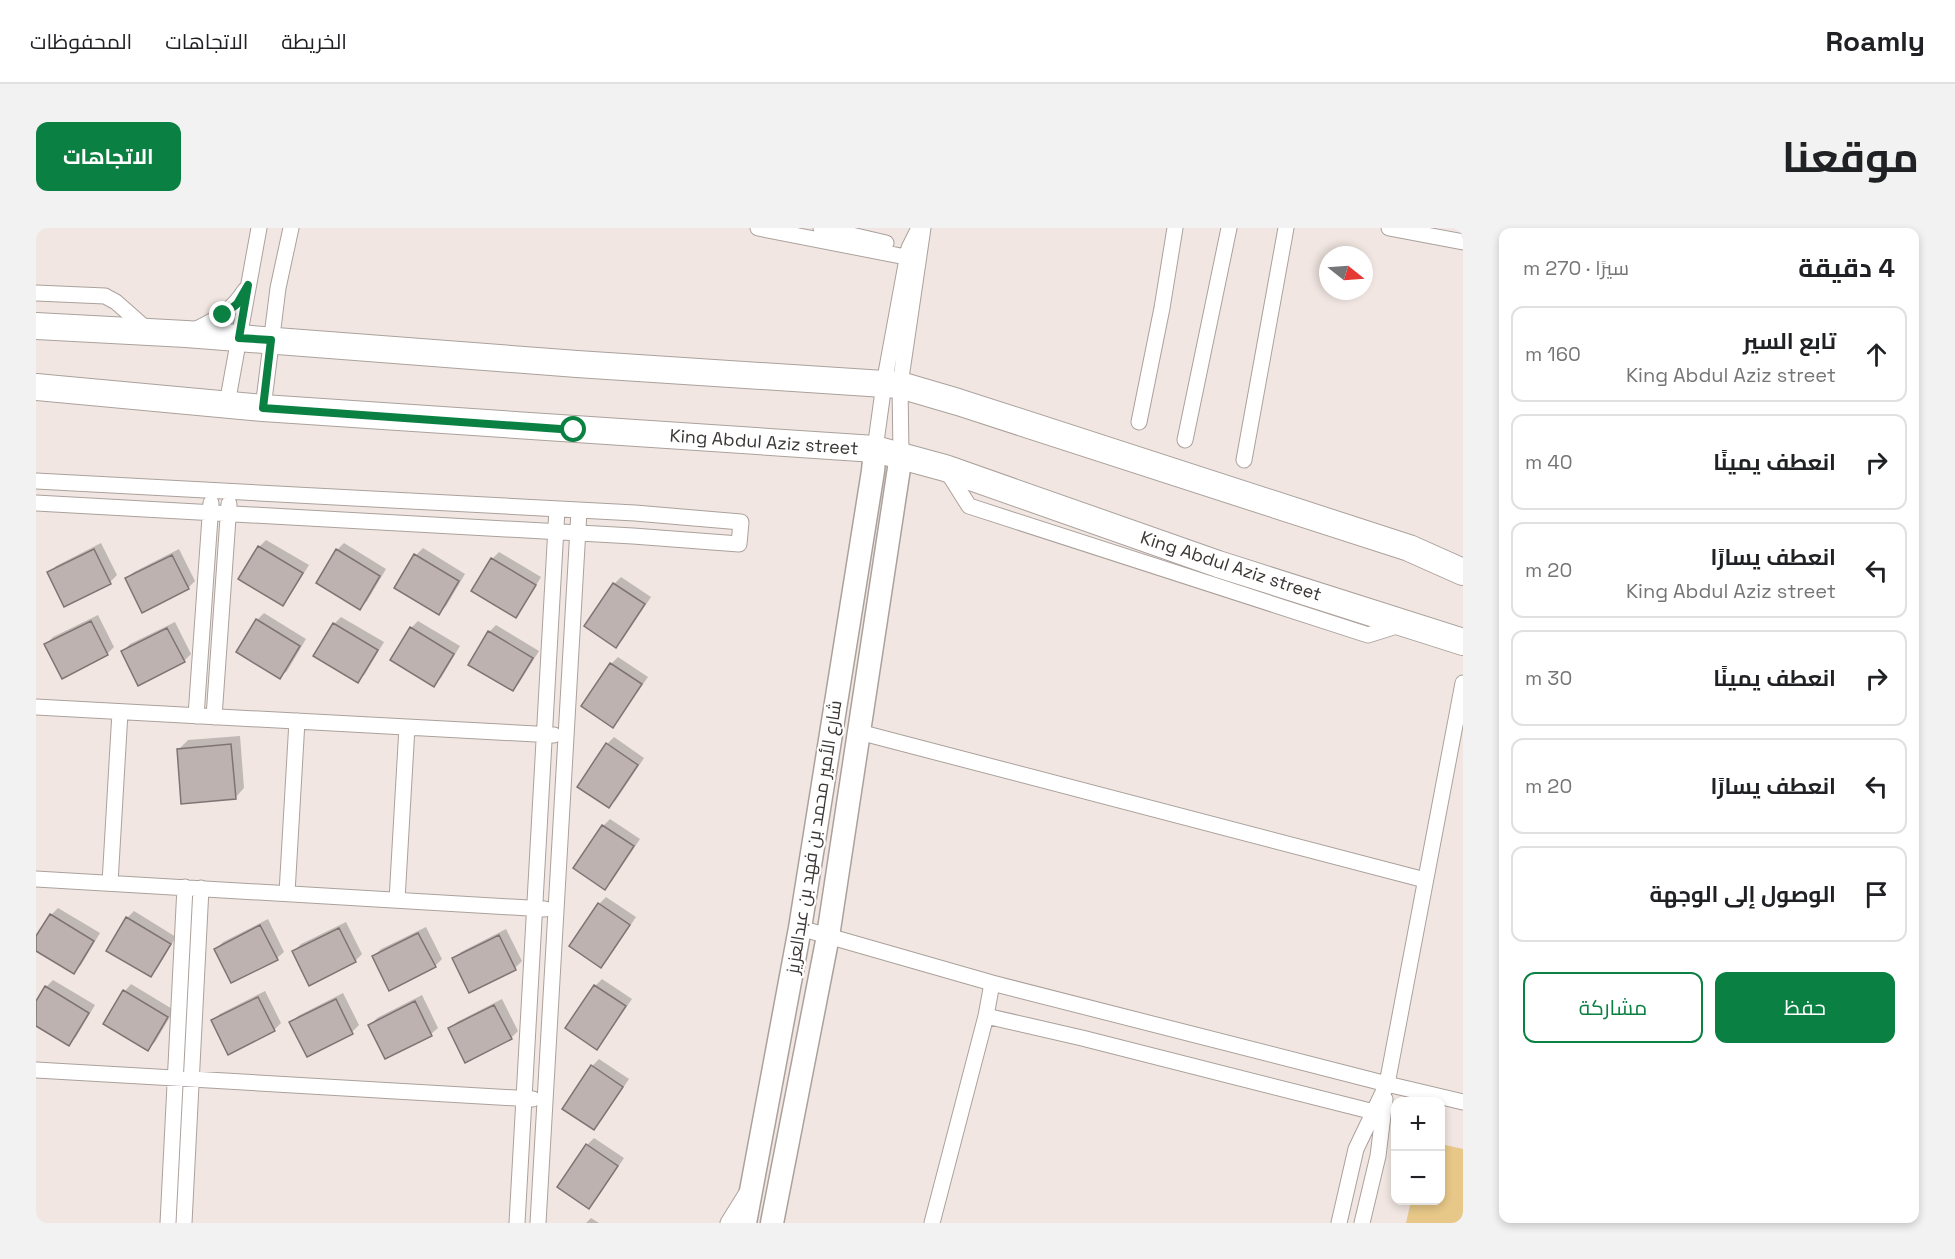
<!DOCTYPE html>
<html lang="ar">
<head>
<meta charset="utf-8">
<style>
	:root { --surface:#fff; --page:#f2f2f2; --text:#202124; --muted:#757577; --line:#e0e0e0; --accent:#0b8043 }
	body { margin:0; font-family:"Space Grotesk",Cairo,sans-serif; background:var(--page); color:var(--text); direction:rtl }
	.controls { position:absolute; right:18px; bottom:18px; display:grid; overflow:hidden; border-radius:12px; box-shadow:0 3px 9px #0003 }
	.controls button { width:54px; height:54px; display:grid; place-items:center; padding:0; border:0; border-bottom:2px solid var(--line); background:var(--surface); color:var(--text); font:30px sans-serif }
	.compass { position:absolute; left:1283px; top:18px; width:54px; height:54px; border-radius:50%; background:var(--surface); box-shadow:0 3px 9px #0003; rotate:107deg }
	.stop { position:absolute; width:18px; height:18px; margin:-14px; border:4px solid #0b8043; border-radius:50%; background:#fff }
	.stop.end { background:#0b8043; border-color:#fff; box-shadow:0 2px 6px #0008 }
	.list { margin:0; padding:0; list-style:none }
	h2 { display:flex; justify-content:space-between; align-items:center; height:78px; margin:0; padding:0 24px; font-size:26px }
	h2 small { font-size:20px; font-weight:400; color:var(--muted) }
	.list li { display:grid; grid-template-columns:39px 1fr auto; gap:18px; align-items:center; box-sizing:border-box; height:96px; margin:0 12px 12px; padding:0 12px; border:2px solid var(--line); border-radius:12px }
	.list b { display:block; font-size:22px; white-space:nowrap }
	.list p { margin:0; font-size:20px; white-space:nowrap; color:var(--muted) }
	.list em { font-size:20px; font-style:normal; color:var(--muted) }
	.actions { display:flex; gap:12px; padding:18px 24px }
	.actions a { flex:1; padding:14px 0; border:2px solid var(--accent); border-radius:12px; text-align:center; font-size:21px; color:var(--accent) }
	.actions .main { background:var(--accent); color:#fff }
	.icon { flex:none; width:33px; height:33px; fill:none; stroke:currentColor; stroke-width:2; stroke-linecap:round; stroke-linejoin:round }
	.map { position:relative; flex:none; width:1427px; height:995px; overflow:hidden; direction:ltr; border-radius:12px }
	header { display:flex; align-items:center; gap:36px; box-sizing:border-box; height:84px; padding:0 30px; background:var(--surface); border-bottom:2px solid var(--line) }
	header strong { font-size:28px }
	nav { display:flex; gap:33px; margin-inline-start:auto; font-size:21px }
	.intro { display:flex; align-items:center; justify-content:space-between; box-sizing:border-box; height:144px; padding:0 36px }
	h1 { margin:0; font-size:42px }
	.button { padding:15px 27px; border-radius:12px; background:var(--accent); color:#fff; font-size:21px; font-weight:700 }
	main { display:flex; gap:36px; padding:0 36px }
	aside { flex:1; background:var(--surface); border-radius:12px; box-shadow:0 3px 9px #0003 }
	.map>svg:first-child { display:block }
	.green { fill:#e7c888 }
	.shadow { fill:#0003 }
	.building { fill:#beb2b1; stroke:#7f7473; stroke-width:1.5 }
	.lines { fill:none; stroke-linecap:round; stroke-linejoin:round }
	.minor-casing { stroke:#aba19c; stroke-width:17 }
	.secondary-casing { stroke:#aba19c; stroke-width:25 }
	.primary-casing { stroke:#aba19c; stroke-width:28 }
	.minor { stroke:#fff; stroke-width:15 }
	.secondary { stroke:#fff; stroke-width:22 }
	.primary { stroke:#fff; stroke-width:26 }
	.route { stroke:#0b8043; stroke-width:8 }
	.labels { text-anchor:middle; stroke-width:4.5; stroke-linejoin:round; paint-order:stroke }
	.street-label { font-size:18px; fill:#3b3735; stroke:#fff }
</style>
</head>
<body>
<header>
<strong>Roamly</strong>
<nav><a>الخريطة</a><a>الاتجاهات</a><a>المحفوظات</a></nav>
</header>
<div class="intro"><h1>موقعنا</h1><a class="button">الاتجاهات</a></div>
<main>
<aside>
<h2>4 دقيقة<small>سيرًا · 270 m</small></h2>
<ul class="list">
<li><svg class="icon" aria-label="ahead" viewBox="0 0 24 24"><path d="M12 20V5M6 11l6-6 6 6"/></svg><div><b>تابع السير</b><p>King Abdul Aziz street</p></div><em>160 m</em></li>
<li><svg class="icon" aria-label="right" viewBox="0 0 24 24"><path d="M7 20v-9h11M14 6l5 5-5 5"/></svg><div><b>انعطف يمينًا</b></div><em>40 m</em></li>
<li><svg class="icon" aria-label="left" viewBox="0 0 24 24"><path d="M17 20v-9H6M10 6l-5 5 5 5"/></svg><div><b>انعطف يسارًا</b><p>King Abdul Aziz street</p></div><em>20 m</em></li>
<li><svg class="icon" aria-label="right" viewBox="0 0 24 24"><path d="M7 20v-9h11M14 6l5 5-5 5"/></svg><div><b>انعطف يمينًا</b></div><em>30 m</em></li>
<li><svg class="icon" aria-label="left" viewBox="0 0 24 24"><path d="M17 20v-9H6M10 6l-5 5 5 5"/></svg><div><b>انعطف يسارًا</b></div><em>20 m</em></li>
<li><svg class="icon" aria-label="arrive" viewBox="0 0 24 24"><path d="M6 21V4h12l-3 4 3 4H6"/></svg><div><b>الوصول إلى الوجهة</b></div></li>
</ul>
<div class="actions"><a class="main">حفظ</a><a>مشاركة</a></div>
</aside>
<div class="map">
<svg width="1427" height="995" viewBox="0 0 1427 995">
	<rect width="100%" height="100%" fill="#f1e6e1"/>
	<path class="green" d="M1405,916L1427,921V995H1370L1375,973L1404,972Z"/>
	<path class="shadow" d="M230,312L273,337L253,369L246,376L223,319Z
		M65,315L81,347L74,354L13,345L20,338Z
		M308,315L350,341L331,373L324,380L301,322Z
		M387,320L429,346L410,378L403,385L380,327Z
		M143,321L159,353L152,360L91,350L98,344Z
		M463,324L505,349L486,381L479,388L456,331Z
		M585,349L615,369L587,411L580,418L550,398L578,356Z
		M228,385L270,411L251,443L244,449L221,392Z
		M62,387L78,419L71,426L10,416L17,409Z
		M305,389L348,414L329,446L322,453L279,428L298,396Z
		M382,393L424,418L405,450L398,457L375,400Z
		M139,394L155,426L148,433L87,423L94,416Z
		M460,397L503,423L483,455L477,462L453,404Z
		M582,429L612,449L583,491L576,498L575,436Z
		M204,508L208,560L199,570L142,522L152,512Z
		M578,509L608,530L580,572L573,578L571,516Z
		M574,591L604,611L576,653L569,660L539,640L567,598Z
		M570,669L600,689L572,731L565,738L563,676Z
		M22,680L64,705L45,737L38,744L0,721V711L15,687Z
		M98,683L140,709L121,741L114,747L91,690Z
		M232,691L248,724L241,730L180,721L187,714Z
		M310,694L326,726L319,733L258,723L265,716Z
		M390,699L406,731L399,738L338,728L345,721Z
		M470,701L486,733L479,740L418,731L425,724Z
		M566,751L596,771L567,813L561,820L531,800L559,758Z
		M17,752L59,777L40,809L33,816L0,796V775L10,759Z
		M95,756L138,782L119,814L112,821L89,763Z
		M229,763L245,795L238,802L177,793L184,786Z
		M307,765L323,797L316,804L271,827L255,795L262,788Z
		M386,767L402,800L395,806L334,797L341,790Z
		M466,771L482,803L475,810L414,800L421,794Z
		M563,831L593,851L565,893L558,900L556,838Z
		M558,910L588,930L560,972L553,979L551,917Z
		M555,990L563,995H550Z"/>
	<path class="building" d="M222,318L267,345L247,378L202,351Z
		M58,321L75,356L28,379L11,344Z
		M300,321L344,348L324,382L280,355Z
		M378,326L423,353L403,387L358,360Z
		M136,327L153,361L106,385L89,350Z
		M455,330L500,357L480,390L435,363Z
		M577,355L609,376L580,420L548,398Z
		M220,391L264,418L244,451L200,424Z
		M55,393L72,427L26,451L8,416Z
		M297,395L342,422L322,455L277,428Z
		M374,399L418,426L398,459L354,432Z
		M131,400L149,434L102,458L85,423Z
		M452,403L497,430L477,463L432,437Z
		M574,435L606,456L577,500L545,478Z
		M570,515L602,537L573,580L541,559Z
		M195,516L200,571L145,576L141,521Z
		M566,597L598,618L569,662L537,640Z
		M562,675L594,697L565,740L533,718Z
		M14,686L58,713L38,746L0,723V708Z
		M90,689L135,716L115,749L70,723Z
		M224,697L242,732L195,755L178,721Z
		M303,700L320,734L273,758L256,723Z
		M382,705L400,739L353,763L336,728Z
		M463,707L480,742L433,765L416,730Z
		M558,757L590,778L561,822L529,800Z
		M9,758L53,785L33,818L0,798V773Z
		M87,762L132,789L112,823L67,796Z
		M222,769L239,803L192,827L175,792Z
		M300,771L317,806L271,829L253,794Z
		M379,773L396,808L349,831L332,797Z
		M458,777L476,811L429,835L412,800Z
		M555,837L587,859L558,902L526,881Z
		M550,916L582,938L553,981L521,959Z"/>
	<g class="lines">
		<g class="minor-casing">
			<path id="minor" d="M722,0L880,31
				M785,0L850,15
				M1353,0L1427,14
				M0,65L69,68L80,74L114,104
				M156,103C178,93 196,83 209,62
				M191,176L223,0
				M227,180L242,60L255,0
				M1103,194L1126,80L1139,0
				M1149,212L1193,0
				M839,221L848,156L873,20L883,0
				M865,227L864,157L887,0
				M1208,232L1250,0
				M909,240L933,278L1332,407L1367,396
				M0,253L599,285L705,294L703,316L597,308L0,275
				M0,479L518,507
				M160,488L175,275
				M178,489L193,276
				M823,504L1389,652
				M0,651L509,681
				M74,655L84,484
				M251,665L261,493
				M361,672L371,499
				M764,700L956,755L1351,856L1427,455
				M950,788L1046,810L1338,884
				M0,842L497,871
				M1351,856L1427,874
				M132,995L149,659
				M148,995L165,660
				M481,995L521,281
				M502,995L543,283
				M692,995L710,966
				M896,995L950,788L956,755
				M1303,995L1320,921L1351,856
				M1326,995L1342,928L1349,871"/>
		</g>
		<g class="secondary-casing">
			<path id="secondary" d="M709,995L764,700L837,243L839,221
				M736,995L792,708L865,227"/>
		</g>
		<g class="primary-casing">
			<path id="primary" d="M0,98L150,106L541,136L848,156L864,157L922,174L1373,320L1427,344
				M0,159L227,180L839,221L909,240L1182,336L1427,414"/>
		</g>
		<use href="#minor" class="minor"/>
		<use href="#secondary" class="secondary"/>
		<use href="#primary" class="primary"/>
	</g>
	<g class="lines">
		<path class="route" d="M187,87L201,76L212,57L203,110L235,112L227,180L538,202"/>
	</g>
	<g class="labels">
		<g class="street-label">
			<text transform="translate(728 214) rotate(4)" y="6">King Abdul Aziz street</text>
			<text transform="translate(1195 338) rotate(18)" y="6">King Abdul Aziz street</text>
			<text transform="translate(778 609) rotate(-81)" y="6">شارع الأمير محمد بن فهد بن عبدالعزيز</text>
		</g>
	</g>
</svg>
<div class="controls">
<button>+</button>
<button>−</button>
</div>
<svg class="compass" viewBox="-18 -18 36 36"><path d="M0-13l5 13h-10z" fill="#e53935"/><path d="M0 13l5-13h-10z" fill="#757577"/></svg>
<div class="stop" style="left:538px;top:202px"></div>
<div class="stop end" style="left:187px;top:87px"></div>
</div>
</main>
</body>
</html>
